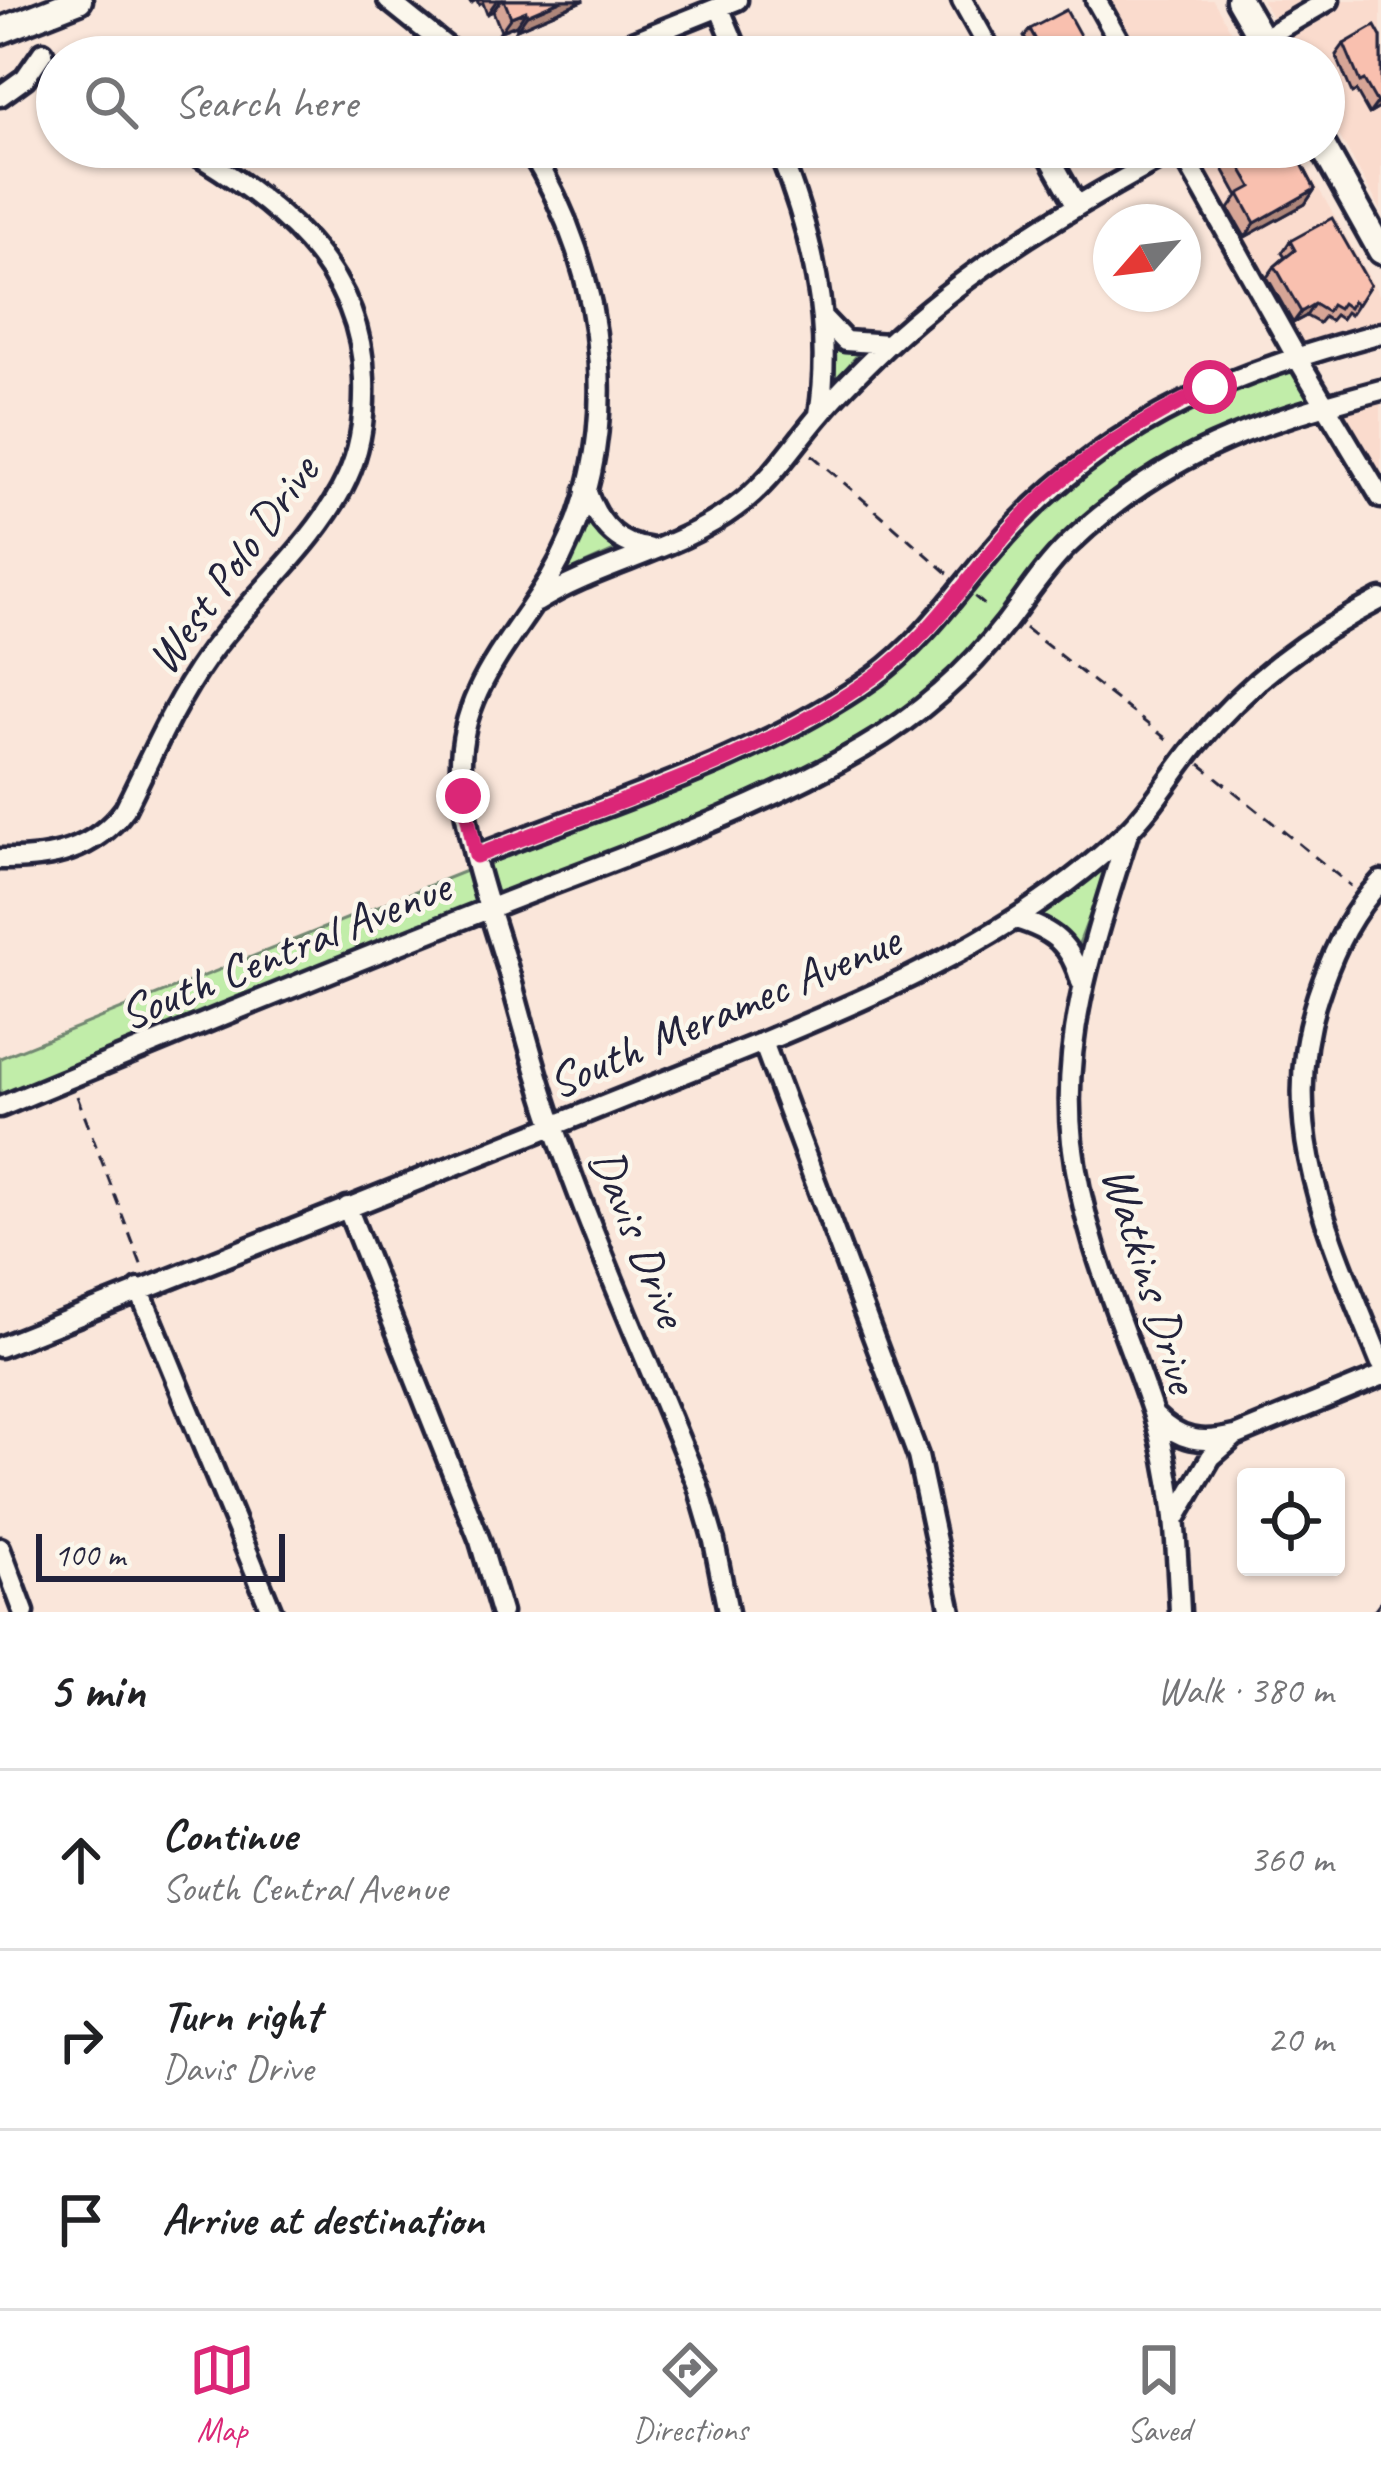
<!DOCTYPE html>
<html lang="en">
<head>
<meta charset="utf-8">
<style>
	:root { --surface:#fff; --page:#f2f2f2; --text:#202124; --muted:#757577; --line:#e0e0e0; --accent:#db2777 }
	body { margin:0; font-family:Caveat,sans-serif; background:var(--page); color:var(--text) }
	.controls { position:absolute; right:36px; bottom:36px; display:grid; overflow:hidden; border-radius:12px; box-shadow:0 3px 9px #0004 }
	.controls button { width:108px; height:108px; display:grid; place-items:center; padding:0; border:0; border-bottom:3px solid var(--line); background:var(--surface); color:var(--text); font:60px sans-serif }
	.compass { position:absolute; left:1093px; top:204px; width:108px; height:108px; border-radius:50%; background:var(--surface); box-shadow:0 3px 9px #0004; rotate:242deg }
	.scale { position:absolute; left:36px; bottom:30px; width:249px; box-sizing:border-box; padding-left:12px; border:6px solid #22223b; border-top:0; font-size:33px; line-height:42px; white-space:nowrap; color:#22223b; -webkit-text-stroke:9px #fbf7ec; paint-order:stroke }
	.stop { position:absolute; width:36px; height:36px; margin:-27px; border:9px solid #db2777; border-radius:50%; background:#fff }
	.stop.end { background:#db2777; border-color:#fff; box-shadow:0 3px 12px #0008 }
	.list { margin:0; padding:0; list-style:none }
	h2 { display:flex; justify-content:space-between; align-items:center; height:156px; margin:0; padding:0 48px; font-size:51px }
	h2 small { font-size:39px; font-weight:400; color:var(--muted) }
	.list li { display:grid; grid-template-columns:78px 1fr auto; gap:36px; align-items:center; box-sizing:border-box; height:180px; padding:0 48px; border-top:3px solid var(--line) }
	.list b { display:block; font-size:45px; white-space:nowrap }
	.list p { margin:0; font-size:39px; white-space:nowrap; color:var(--muted) }
	.list em { font-size:39px; font-style:normal; color:var(--muted) }
	.icon { flex:none; width:66px; height:66px; fill:none; stroke:currentColor; stroke-width:2; stroke-linecap:round; stroke-linejoin:round }
	.map { position:relative; flex:none; width:1381px; height:1612px; overflow:hidden }
	.search { position:absolute; background:var(--surface); box-shadow:0 3px 9px #0004; left:36px; right:36px; top:36px; height:132px; display:flex; align-items:center; gap:30px; box-sizing:border-box; padding:0 42px; border-radius:66px; color:var(--muted); font-size:45px }
	.sheet { height:696px; background:var(--surface) }
	nav { display:flex; justify-content:space-around; align-items:center; box-sizing:border-box; height:168px; border-top:3px solid var(--line); background:var(--surface); font-size:33px; color:var(--muted) }
	nav a { display:grid; justify-items:center; gap:6px }
	nav .on { color:var(--accent) }
	.map>svg:first-child { display:block }
	.built { fill:#fadbcd }
	.green { fill:#c1eda9; stroke:#728872; stroke-width:3 }
	.lines { fill:none; stroke-linecap:round; stroke-linejoin:round }
	.minor-casing { stroke:#22223b; stroke-width:27 }
	.major-casing { stroke:#22223b; stroke-width:33 }
	.path { stroke:#22223b; stroke-width:3; stroke-dasharray:12 9; stroke-linecap:butt }
	.minor { stroke:#fbf7ec; stroke-width:18 }
	.major { stroke:#fbf7ec; stroke-width:24 }
	.tram { stroke:#22223b; stroke-width:3 }
	.wall { fill:#d6a596; stroke:#22223b; stroke-width:3 }
	.shaded-wall { fill:#ae867a; stroke:#22223b; stroke-width:3 }
	.building { fill:#f9c0af; stroke:#22223b; stroke-width:3 }
	.route { stroke:#db2777; stroke-width:15 }
	.labels { text-anchor:middle; stroke-width:9; stroke-linejoin:round; paint-order:stroke }
	.street-label { font-size:48px; fill:#22223b; stroke:#fbf7ec }
</style>
</head>
<body>
<div class="map">
<svg width="1381" height="1612" viewBox="0 0 1381 1612">
	<rect width="100%" height="100%" fill="#fae6da"/>
	<filter id="ink" filterUnits="userSpaceOnUse"><feTurbulence type="fractalNoise" baseFrequency=".00833" numOctaves="2"/><feDisplacementMap in="SourceGraphic" scale="24" xChannelSelector="R" yChannelSelector="G"/><feConvolveMatrix kernelMatrix="1 2 1 2 8 2 1 2 1" color-interpolation-filters="sRGB"/></filter>
	<g filter="url(#ink)">
		<path class="built" d="M1102,0H1213L1246,57H1134Z
			M1262,0H1381V210L1324,109V57H1295Z
			M1199,147H1295L1381,298V324L1296,347L1188,153Z
			M1381,399V483L1337,410Z"/>
		<path class="green" d="M835,343L857,355L836,382L831,380Z
			M1296,356L1326,405L1272,419L1099,518L977,658L827,768L0,1107V1058L478,866L724,759L837,701L976,574L1112,440Z
			M589,521L618,549L569,571L567,566Z
			M1102,865L1108,868L1078,946L1042,916Z"/>
		<g class="lines">
			<g class="minor-casing">
				<path id="minor" d="M388,0L459,57
					M962,0L994,57
					M1096,0L1128,57
					M719,7L740,57
					M1262,39L1329,0
					M595,57L737,0
					M0,96L25,78L43,52
					M528,147C608,274 629,445 550,578C512,641 458,692 461,772C464,838 488,904 507,966C522,1019 535,1072 553,1123C595,1246 650,1365 698,1486L714,1541L728,1612
					M777,147C811,229 834,325 819,414
					M1044,147L1076,204
					M1179,147L1296,356L1381,498
					M822,317L845,341L888,344
					M586,490C596,519 615,545 648,548
					M537,602C600,563 677,551 736,507C772,481 793,445 822,412C841,389 864,367 886,346C975,263 1076,204 1182,147
					M1129,830C1097,933 1060,1033 1072,1142C1084,1244 1122,1319 1153,1413C1174,1478 1177,1544 1180,1612
					M476,856C609,803 755,761 874,677C932,635 967,575 1016,524C1121,415 1237,372 1381,333
					M0,859C50,860 94,851 125,809C151,757 173,705 207,657C249,598 317,543 347,478C361,448 365,412 364,380C362,266 274,200 184,147
					M1381,881C1352,912 1336,945 1322,984C1271,1121 1330,1236 1381,1363
					M1016,919C1053,930 1071,944 1081,982
					M763,1042L918,1456L951,1612
					M0,1107C162,1040 325,973 488,909C614,859 746,816 863,748C918,716 967,673 1006,623C1026,597 1044,568 1068,545C1163,453 1257,423 1381,390
					M347,1207L480,1541L501,1612
					M139,1289L272,1612
					M0,1347L763,1042C893,988 1024,931 1127,832C1153,807 1172,774 1195,746C1248,682 1307,637 1381,599
					M1156,1417C1180,1441 1201,1444 1234,1436
					M1175,1519L1211,1457L1235,1436L1381,1376
					M0,1548L24,1612"/>
			</g>
			<g class="major-casing">
				<path id="major" d="M1239,0L1272,57
					M0,31L79,0
					M1323,147L1381,251"/>
			</g>
			<path class="path" d="M812,455L950,575
				M975,597L991,610
				M1025,628L1173,744
				M1200,764L1351,886
				M77,1096L144,1272"/>
			<use href="#minor" class="minor"/>
			<use href="#major" class="major"/>
			<path class="tram" d="M1373,1612L1381,1601"/>
		</g>
		<path class="wall" d="M469,0H584L517,29L516,25L501,31L493,11L487,14L483,3L479,5L477,0L471,3Z
			M1030,29L1076,47L1057,57H1035L1024,37Z
			M1381,37V107L1369,114L1356,91L1352,93L1336,55L1344,44Z
			M1222,147H1293L1315,189L1305,204L1245,237L1229,209L1238,196L1216,156Z
			M1290,241L1370,285L1350,315L1346,312L1341,319L1335,315L1330,321L1324,317L1319,323L1306,316L1293,323L1267,277L1275,266L1285,257L1282,253Z"/>
		<path class="shaded-wall" d="M497,0H501L493,11L487,14Z
			M562,0H584L517,29L527,15Z
			M526,11L516,25L501,31L511,17Z
			M1082,39L1076,47L1057,57H1048Z
			M1381,101V107L1369,114L1377,103Z
			M1315,189L1305,204L1245,237L1255,223Z
			M1314,304L1306,316L1293,323L1301,312Z"/>
		<path class="building" d="M504,0H562L527,15L526,11L511,17Z
			M1066,10L1082,39L1045,57L1030,29Z
			M1375,26L1381,37V101L1377,103L1364,80L1360,82L1344,44Z
			M1229,147H1293L1315,189L1255,223L1239,194L1252,187Z
			M1332,218L1370,285L1358,304L1353,301L1349,308L1342,303L1338,309L1331,305L1327,312L1314,304L1301,312L1275,266L1295,250L1290,241Z"/>
	</g>
	<g class="lines" filter="url(#ink)">
		<path class="route" d="M463,796L476,856C608,804 759,760 875,676C931,636 966,580 1011,529C1066,466 1136,424 1210,387"/>
	</g>
	<g class="labels">
		<g class="street-label">
			<text transform="translate(231 564) rotate(-54)" y="17">West Polo Drive</text>
			<text transform="translate(284 949) rotate(-22)" y="17">South Central Avenue</text>
			<text transform="translate(723 1010) rotate(-23)" y="17">South Meramec Avenue</text>
			<text transform="translate(640 1237) rotate(68)" y="17">Davis Drive</text>
			<text transform="translate(1152 1279) rotate(73)" y="17">Watkins Drive</text>
		</g>
	</g>
</svg>
<div class="controls">
<button><svg class="icon" aria-label="locate" viewBox="0 0 24 24"><circle cx="12" cy="12" r="6"/><path d="M12 2v4M12 18v4M2 12h4M18 12h4"/></svg></button>
</div>
<svg class="compass" viewBox="-18 -18 36 36"><path d="M0-13l5 13h-10z" fill="#e53935"/><path d="M0 13l5-13h-10z" fill="#757577"/></svg>
<div class="scale">100 m</div>
<div class="stop" style="left:1210px;top:387px"></div>
<div class="stop end" style="left:463px;top:796px"></div>
<div class="search"><svg class="icon" aria-label="search" viewBox="0 0 24 24"><circle cx="10" cy="10" r="6"/><path d="M15 15l6 6"/></svg>Search here</div>
</div>
<section class="sheet">
<h2>5 min<small>Walk · 380 m</small></h2>
<ul class="list">
<li><svg class="icon" aria-label="ahead" viewBox="0 0 24 24"><path d="M12 20V5M6 11l6-6 6 6"/></svg><div><b>Continue</b><p>South Central Avenue</p></div><em>360 m</em></li>
<li><svg class="icon" aria-label="right" viewBox="0 0 24 24"><path d="M7 20v-9h11M14 6l5 5-5 5"/></svg><div><b>Turn right</b><p>Davis Drive</p></div><em>20 m</em></li>
<li><svg class="icon" aria-label="arrive" viewBox="0 0 24 24"><path d="M6 21V4h12l-3 4 3 4H6"/></svg><div><b>Arrive at destination</b></div></li>
</ul>
</section>
<nav>
<a class="on"><svg class="icon" aria-label="map" viewBox="0 0 24 24"><path d="M3 6l6-2 6 2 6-2v14l-6 2-6-2-6 2zM9 4v14M15 6v14"/></svg>Map</a>
<a><svg class="icon" aria-label="directions" viewBox="0 0 24 24"><path d="M12 3l9 9-9 9-9-9zM9 14v-3h6M13 9l2 2-2 2"/></svg>Directions</a>
<a><svg class="icon" aria-label="saved" viewBox="0 0 24 24"><path d="M7 4h10v16l-5-4-5 4z"/></svg>Saved</a>
</nav>
</body>
</html>
